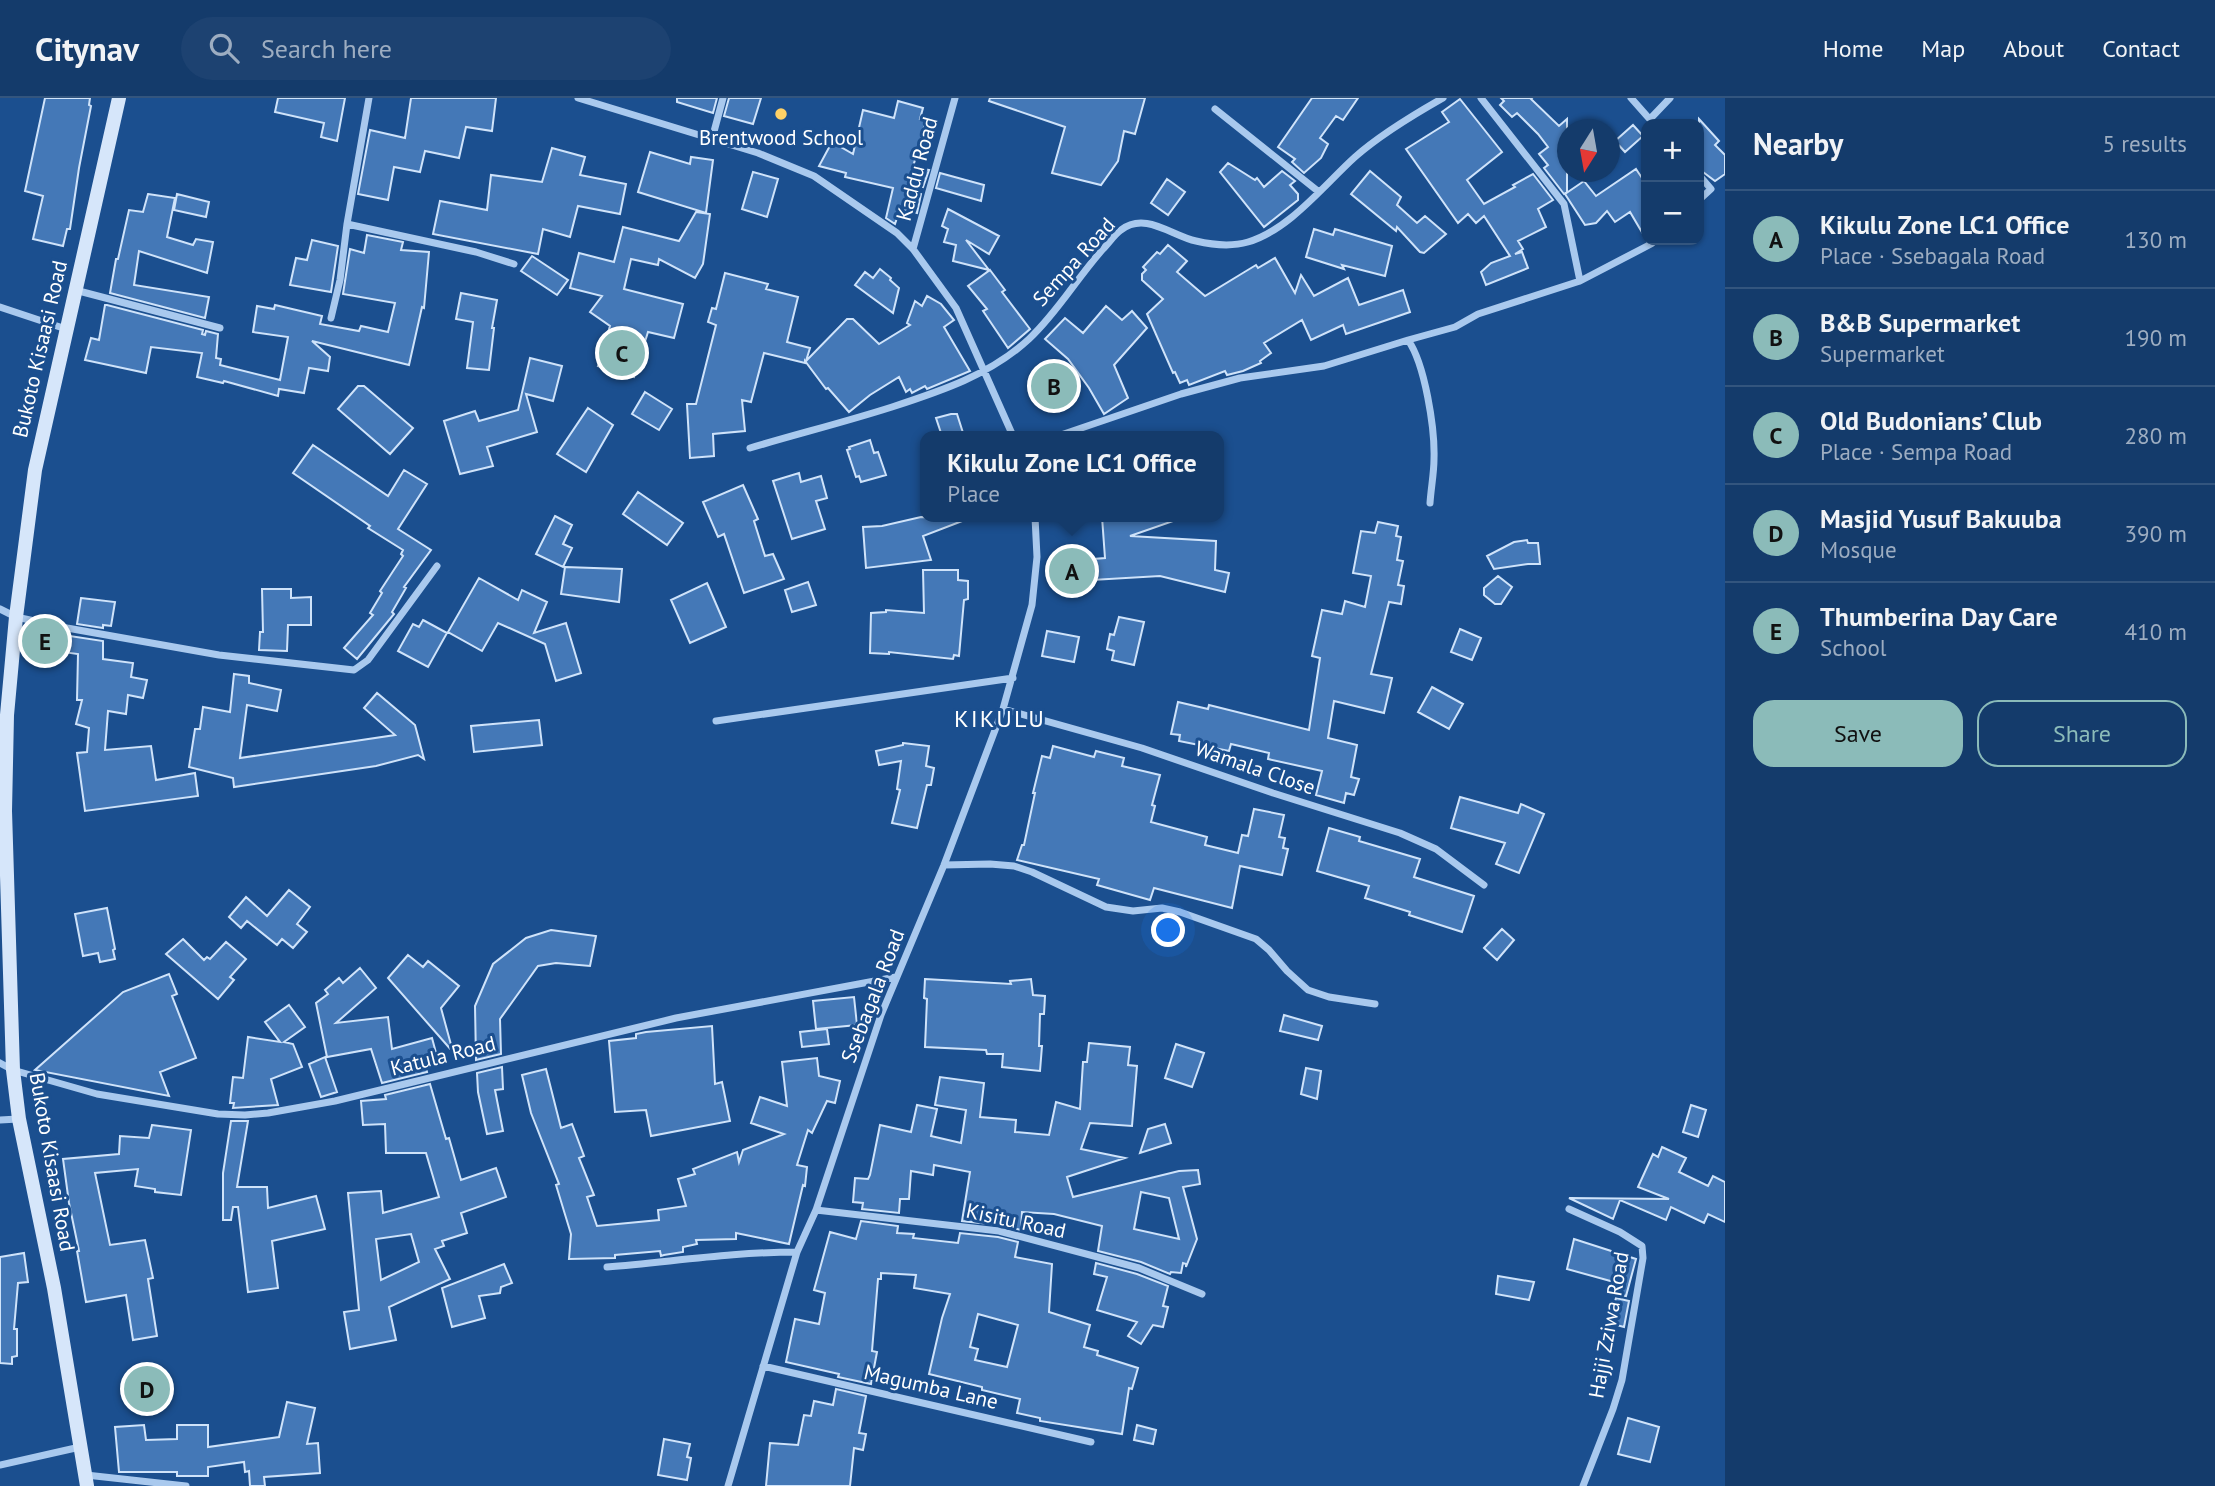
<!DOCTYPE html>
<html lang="en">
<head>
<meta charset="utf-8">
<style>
	:root { --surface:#143b6b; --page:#1d4271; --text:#f1f3f6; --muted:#9dadc1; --line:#33557e; --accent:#8bbbb9 }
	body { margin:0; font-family:"PT Sans",sans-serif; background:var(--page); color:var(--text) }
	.controls { position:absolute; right:21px; top:21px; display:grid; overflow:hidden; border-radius:14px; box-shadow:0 2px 5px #0004 }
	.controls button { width:63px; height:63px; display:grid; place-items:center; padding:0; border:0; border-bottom:2px solid var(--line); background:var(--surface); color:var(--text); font:35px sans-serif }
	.compass { position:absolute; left:1557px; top:21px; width:63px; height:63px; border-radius:50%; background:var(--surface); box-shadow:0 2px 5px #0004; rotate:191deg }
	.you { position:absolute; left:1169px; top:833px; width:24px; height:24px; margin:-18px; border:5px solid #fff; border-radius:50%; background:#1a73e8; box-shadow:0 0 0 10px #1a73e833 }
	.badge { display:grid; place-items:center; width:46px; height:46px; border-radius:50%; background:var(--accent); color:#111; font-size:23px; font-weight:700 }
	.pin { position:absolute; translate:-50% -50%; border:4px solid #fff; box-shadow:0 2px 7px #0006 }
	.popup { position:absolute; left:920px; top:333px; width:304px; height:91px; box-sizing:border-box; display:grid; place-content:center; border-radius:14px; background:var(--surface); filter:drop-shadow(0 2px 5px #0005); font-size:23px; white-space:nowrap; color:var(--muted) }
	.popup b { font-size:26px; color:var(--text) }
	.popup::after { content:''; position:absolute; left:50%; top:100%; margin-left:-14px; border:14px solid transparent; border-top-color:var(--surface) }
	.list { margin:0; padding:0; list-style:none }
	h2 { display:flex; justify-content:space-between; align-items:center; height:91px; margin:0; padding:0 28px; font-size:30px }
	h2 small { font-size:23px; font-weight:400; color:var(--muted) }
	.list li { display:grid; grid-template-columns:46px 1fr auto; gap:21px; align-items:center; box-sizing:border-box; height:98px; padding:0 28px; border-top:2px solid var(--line) }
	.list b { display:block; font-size:26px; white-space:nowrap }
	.list p { margin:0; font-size:23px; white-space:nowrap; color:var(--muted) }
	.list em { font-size:23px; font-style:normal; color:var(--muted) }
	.actions { display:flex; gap:14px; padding:21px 28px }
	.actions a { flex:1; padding:16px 0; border:2px solid var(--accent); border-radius:21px; text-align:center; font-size:24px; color:var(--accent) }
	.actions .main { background:var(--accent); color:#111 }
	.icon { flex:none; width:38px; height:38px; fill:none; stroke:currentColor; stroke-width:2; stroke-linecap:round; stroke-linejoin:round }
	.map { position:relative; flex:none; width:1725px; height:1388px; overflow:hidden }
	header { display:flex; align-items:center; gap:42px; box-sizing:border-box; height:98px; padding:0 35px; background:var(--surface); border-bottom:2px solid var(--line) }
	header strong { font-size:33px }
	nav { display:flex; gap:38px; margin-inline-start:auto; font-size:24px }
	.search { width:490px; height:63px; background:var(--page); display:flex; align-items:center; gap:18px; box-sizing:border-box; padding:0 24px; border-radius:38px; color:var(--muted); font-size:26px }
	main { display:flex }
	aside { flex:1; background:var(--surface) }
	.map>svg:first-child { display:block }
	.building { fill:#4478b7; stroke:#cfe3fa; stroke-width:2; fill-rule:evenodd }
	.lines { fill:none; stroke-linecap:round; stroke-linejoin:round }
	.minor { stroke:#a9c9ee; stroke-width:7 }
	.secondary { stroke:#d6e6fa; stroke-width:14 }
	.poi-dot { fill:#ffd166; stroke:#1b4f8f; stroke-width:2.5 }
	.labels { text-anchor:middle; stroke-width:6; stroke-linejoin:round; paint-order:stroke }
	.poi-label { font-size:21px; fill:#fff; stroke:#1b4f8f }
	.street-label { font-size:21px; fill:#fff; stroke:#1b4f8f }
	.quarter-label { font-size:24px; letter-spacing:2px; fill:#fff; stroke:#1b4f8f }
</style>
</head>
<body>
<header>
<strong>Citynav</strong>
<div class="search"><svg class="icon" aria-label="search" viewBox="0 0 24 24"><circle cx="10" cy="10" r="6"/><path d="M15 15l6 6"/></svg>Search here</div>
<nav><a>Home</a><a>Map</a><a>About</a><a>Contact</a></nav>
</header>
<main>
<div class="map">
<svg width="1725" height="1388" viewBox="0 0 1725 1388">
	<rect width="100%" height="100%" fill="#1b4f8f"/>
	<path class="building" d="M45,0H90L89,7L91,8L79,70L70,131H67L63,148L33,141L43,98L25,93Z
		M278,0H345L337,43L321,39L324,25L275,14Z
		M411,0H496L492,33L466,29L459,60L425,53L420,74L394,69L388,102L358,96L370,32L405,40Z
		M677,0H717L713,15L677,4Z
		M729,0H761L753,26L724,18Z
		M990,0H1145L1135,36L1124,33L1118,63L1101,87L1052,75L1065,29L989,3Z
		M1312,0H1358L1343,22L1336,18L1320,40L1328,46L1321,60L1304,75L1292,64L1295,61L1278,49Z
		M1501,0H1532L1531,1L1559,28L1567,21V94L1564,96L1544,70L1548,67L1539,56L1548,49L1538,36L1517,15L1512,19L1500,7L1504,3Z
		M1460,1L1502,54L1467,82L1484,106L1515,89L1513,87L1533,76L1553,102L1538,111L1546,129L1518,143L1523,151L1515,156L1522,154L1528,170L1486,187L1481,174L1491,165L1510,158L1484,118L1476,125L1468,116L1458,125L1406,51L1449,24L1442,14Z
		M898,3L923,10L920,21L926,22L913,69L929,72L923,89L910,86L909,89L921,96L917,115L900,111L895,126L886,120L893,90L845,79L846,75L819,68L832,44L853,56L863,12L894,20Z
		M1699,21L1719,43L1715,47L1725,57V76L1715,83L1699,71Z
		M1633,27L1643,38L1625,54L1615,43Z
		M552,50L585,59L580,77L626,86L620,116L578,108L570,139L543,131L538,156L433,136L440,103L487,112L491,77L542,84Z
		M650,54L690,66L691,59L713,62L706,115L638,94Z
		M1228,65L1255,82L1257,80L1264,89L1282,73L1295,83L1290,87L1298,96V102L1264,129L1220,74Z
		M1636,71L1646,86V141L1630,114L1615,124L1607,113L1596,125L1585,127L1565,96L1584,83L1596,98Z
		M1370,73L1401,99L1397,107L1417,125L1425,118L1446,136L1424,155L1420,154L1397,129L1396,133L1351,96Z
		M753,74L778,81L767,119L742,111Z
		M940,75L984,87L981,103L936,90Z
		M1167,81L1185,94L1168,117L1151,105Z
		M148,96L175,100L167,139L193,147L196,141L213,144L207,175L139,153L134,187L209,199L205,220L110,195L116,161H118L129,112L143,114Z
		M177,96L209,104L206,119L174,112Z
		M948,111L999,138L989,156L966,142L989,172L953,163L956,147L944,144L948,131L942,128Z
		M696,114L710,116L703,166L695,180L659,161L658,167L631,161L624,191L683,206L674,240L648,234L634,279L598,268L610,228L590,214L602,198L570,190L579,155L614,164L623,129L679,143Z
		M1314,131L1333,137L1335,131L1392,148L1385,178L1342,167L1344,171L1306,159Z
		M367,137L403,144L401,152L429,154L424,210L422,209L409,267L312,243L330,259L328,273L309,270L304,295L279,291L278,298L224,283L223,285L197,279L202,255L151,249L146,275L85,262L91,240L99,242L105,207H107L203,232L202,236L205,237L206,233L218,236L216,260L221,261L220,267L280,282L288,239L253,234L257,208L274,211L275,207L322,218L320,226L359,233L361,228L388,234L395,205L343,196L350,151L364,155Z
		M312,142L338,148L331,194L290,187L296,160L307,162Z
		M1168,147L1187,163L1177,174L1205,198L1256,167L1258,170L1275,160L1295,195L1301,177L1314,198L1348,180L1359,207L1403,192L1410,214L1346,236L1343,227L1311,242L1302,222L1264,245L1271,255L1260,263L1261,265L1243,273L1227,277L1225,273L1189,287L1187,282L1180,285L1175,274L1173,275L1147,216L1163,201L1142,182V176L1146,172L1143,169L1157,154L1160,156Z
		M532,158L568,182L557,197L521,173Z
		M880,171L891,180L890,182L899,190L893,215L855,187L865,174L873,180Z
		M990,172L1005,192L1002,194L1030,231L1008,250L983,213L987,211L968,188Z
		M725,175L768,186L766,191L798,199L787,244L810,250L806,263L847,221H853L879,246L910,227L907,225L915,203L922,208L927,198L941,206L954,222L944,229L970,273L927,291L925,288L912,295L910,291L906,294L899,279L870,297L849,314L828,290L826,291L805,263V265L764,255L751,304L742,302L745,333L713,336L714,358L690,360L687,306H696L716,227L708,224L712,210L716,211Z
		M461,195L497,202L492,230H494L489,272L467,270L473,224L456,221Z
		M1106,208L1122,222L1132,213L1147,230L1114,267L1128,300L1104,316L1089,290L1068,261L1045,241L1065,220L1083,235Z
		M530,260L562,268L553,303L526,296L537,334L487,349L493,368L460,376L444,323L475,313L479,323L518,312Z
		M358,288H364L413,330L390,356L338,311Z
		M645,294L672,311L659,332L632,316Z
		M588,310L613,327L586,374L557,356Z
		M951,316H957L964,338H942L936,320Z
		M870,342L874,355L878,354L886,377L861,384L859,378L856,379L847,352L850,351L849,349Z
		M313,347L388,398L404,372L427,386L398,431L431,452L404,489L406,490L392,514L394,516L357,561L344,550L373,517L370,515L382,495L380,493L403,458L401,456L403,452L368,430L370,428L293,375Z
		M799,375L801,384L821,378L827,400L816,403L825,431L792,441L773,383Z
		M743,387L758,421L754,423L765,458L773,456L784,481L744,495L724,436L718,439L703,404Z
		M638,394L683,425L667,447L623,416Z
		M555,418L572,427L563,446L572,450L563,469L536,456Z
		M921,419L970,420L923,438L931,462L866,470L863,429L882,428Z
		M1102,419H1178L1179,421L1130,438L1216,443L1215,472L1229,475L1225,494L1160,478L1058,484L1056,464L1105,460Z
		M1378,424L1398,428L1396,438L1401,439L1397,462L1403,463L1398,487L1404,488L1401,506L1389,504L1371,576L1392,580L1384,615L1334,603L1328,640L1357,647L1351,679L1359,681L1354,697L1346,695L1344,705L1316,697L1322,673L1268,661L1269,655L1231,646L1229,653L1179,643L1180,637L1171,636L1178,604L1208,611L1209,607L1309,632L1320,560L1312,558L1322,512L1342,516L1345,503L1365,509L1371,478L1353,475L1361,433L1375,435Z
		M1527,442L1528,445H1538L1540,466H1528L1494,471L1487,458L1514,444Z
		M565,469L622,471L619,504L561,496Z
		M923,472H958V482L968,483V501L964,502L959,558L954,557L953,561L889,554V556L870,555L871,515L886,514V512L924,515Z
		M1498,478L1512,489L1501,506H1495L1484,497V490Z
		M479,480L518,502L522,492L547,504L534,535L566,525L581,575L556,583L545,546L498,525L482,553L448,534Z
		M808,484L816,507L792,514L785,492Z
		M707,485L726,529L690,545L671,502Z
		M262,491H291V500L311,499V527H288L287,553L259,552L260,534H263Z
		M81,500L115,504L111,528L103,527V530L77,526Z
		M1119,519L1144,524L1134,567L1112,562L1114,553L1107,551L1110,536L1114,537Z
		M423,522L447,535L428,569L398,553L413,526L419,529Z
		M1460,531L1481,540L1472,562L1451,554Z
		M37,533L103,543V561L133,565L131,579L147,582L143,600L128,597L126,616L108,613L105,652L151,648L156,682L195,675L198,698L85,713L77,655L87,654L89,630L76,626L82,602H77L78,556L34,550Z
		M1047,533L1079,539L1074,564L1042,558Z
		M234,576L249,578V585L281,592L277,613L247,607L240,660L395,637L364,610L377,595L415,627L424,661L418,657L376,668L234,689L233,680L189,669L195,631H200L203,609L230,614Z
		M1432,589L1463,606L1449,631L1418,614Z
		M539,622L542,647L474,654L471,628Z
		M903,645L929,648L926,668L934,670L931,687H927L917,730L892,725L900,692L897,691L901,663L879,667L876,653L903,647Z
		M1053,648L1094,659L1096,653L1124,660L1122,668L1160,677L1152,707L1155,708L1151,724L1207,739L1205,747L1238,755L1242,737L1248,738L1254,711L1284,717L1279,739L1285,740L1283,750L1288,751L1282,777L1240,768L1232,810L1154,790L1150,802L1097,787L1099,781L1017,762L1022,747H1024L1035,695H1033L1042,658L1050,660Z
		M1460,699L1518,715L1521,706L1544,716L1519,775L1496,766L1505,745L1451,730Z
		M1329,730L1360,739L1359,743L1420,761L1414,779L1474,798L1462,834L1409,817L1410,814L1365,800L1369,788L1317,773Z
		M289,792L310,809L297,826L307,834L293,850L282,841L277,847L247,823L241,830L229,819L246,799L267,818Z
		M107,810L115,851L113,852L115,861L100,864L98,855L83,858L75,816Z
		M1502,831L1514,842L1497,862L1484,850Z
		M551,832L596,838L590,868L556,865L538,868L500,921L501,956L476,962L475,908L493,866L526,840Z
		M183,841L204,862L207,859L210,861L226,844L246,861L230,879L234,882L218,901L166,856Z
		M408,857L423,869L428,863L459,888L441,910L453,954L388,880Z
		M360,870L376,890L336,925L388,919L392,951L432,940L439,966L426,970L427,974L382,985L371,951L327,959L316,905L328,896L325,892L339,880L343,885Z
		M169,876L177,896L172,898L196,960L160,974L169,998L35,972L123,894Z
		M925,881L1011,886L1010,883L1031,881L1033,897L1045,898L1044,916H1040L1039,948H1042L1040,973L1002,969L1003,956H987L986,952L925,949L927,901L924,900Z
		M854,899L857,927L816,931L813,903Z
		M289,907L305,929L284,944L293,946L302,969L271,981L278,1007L233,1010L234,1005H230L233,979L243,980L248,939L280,944L265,924Z
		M1284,917L1322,928L1318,942L1280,933Z
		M712,928L715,986L722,984L730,1023L651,1038L646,1012L615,1014L609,943L636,940V936L646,934Z
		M827,931L829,946L802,949L800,934Z
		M1089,945L1130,949L1128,967L1137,968L1132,1028L1090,1025L1081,1051L1125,1060L1067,1079L1073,1099L1179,1073L1198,1072L1200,1086L1183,1089L1197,1141L1186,1169V1166L1183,1165L1181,1175L1171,1174L1170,1176L1141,1164L1098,1153L1102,1128L1054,1116L1022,1114L1021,1132L1000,1127L962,1123L970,1074L934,1067L933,1077L911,1073L909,1101H900L899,1115L862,1111L863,1105L853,1104L855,1080L868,1081L870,1077L880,1027L911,1034L917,1007L937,1011L931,1038L961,1045L966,1012L935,1007L940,979L984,985L980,1019L1016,1022L1015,1034L1049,1037L1056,1004L1080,1011L1083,964H1087ZM1141,1094L1169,1100L1179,1141L1134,1131Z
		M1176,946L1204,955L1192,989L1165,980Z
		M325,959L337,994L321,999L309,966Z
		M817,960L819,978L840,983L835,1005L827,1003L812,1035L808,1032L797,1067L807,1069L805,1088L803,1087L789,1146L736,1135V1141L696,1142L697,1146L683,1149V1154L664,1157L661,1158L660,1153L615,1157V1160L569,1161L571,1136L556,1087L559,1086L531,1015L522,977L546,971L561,1030L572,1026L584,1058L579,1060L594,1097L587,1099L597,1128L659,1122L658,1112L686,1108L678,1081L695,1076L693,1071L737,1054L739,1064L743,1052L784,1036L751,1025L760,999L787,1008L782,964Z
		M502,969L503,991L495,992L503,1033L487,1036L478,994L477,975Z
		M1306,970L1321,973L1317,1001L1301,996Z
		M430,986L446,1041L449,1040L461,1082L496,1070L506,1099L461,1115L467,1135L442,1143L444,1148L435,1151L450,1181L389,1209L396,1242L350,1251L344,1214L359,1212L348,1095L381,1093L383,1115L439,1099L426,1055H386L385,1026L363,1027L361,1003L386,1001L385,997ZM411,1136L419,1164L381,1182L376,1141Z
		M1691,1007L1706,1012L1698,1039L1683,1034Z
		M231,1023H248L237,1089H267L268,1110L316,1098L325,1131L272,1143L278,1190L248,1194L238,1109H233L231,1122H223V1075Z
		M1165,1026L1171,1045L1140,1055L1148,1031Z
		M152,1027L191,1032L181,1097L155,1094V1091L135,1088L138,1071L95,1075L110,1147L145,1142L153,1180L148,1181L157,1238L133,1242L126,1197L86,1204L77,1153H79L69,1105L63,1061L119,1056L120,1038L149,1040Z
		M1662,1049L1686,1060L1679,1074L1708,1088L1713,1078L1725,1084V1124L1708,1116L1704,1125L1671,1109L1666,1122L1620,1102L1613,1121L1569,1100L1669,1101L1638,1089L1653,1056L1658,1059Z
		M861,1123L898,1128L897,1135L914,1136L913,1140L958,1145L960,1135L998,1139L1018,1144L1015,1159L1052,1166L1049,1214L1090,1227L1084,1249L1098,1253L1097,1257L1138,1270L1132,1291L1129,1290L1122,1336L1040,1323V1320L1017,1315L1020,1301L982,1292V1289L929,1276L942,1220L950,1196L914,1190L916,1177L881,1175V1181H878L872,1253L877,1254L871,1286L838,1279L839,1276L786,1264L795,1221L819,1226L825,1195L814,1192L830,1134L856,1141ZM978,1216L1018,1227L1007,1269L975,1262L978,1251L970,1249Z
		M1574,1141L1636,1161L1626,1198L1611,1195L1614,1184L1567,1171Z
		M24,1155L28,1184L18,1185L14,1231H17V1258L12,1259V1266L0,1265V1159Z
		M1096,1165L1137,1176L1168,1188L1163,1208L1168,1209L1163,1229L1153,1227L1141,1246L1128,1238L1137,1224L1097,1212L1107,1179L1094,1176Z
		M504,1166L512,1185L501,1189L500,1195L479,1198L485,1220L452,1229L442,1190Z
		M1498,1178L1534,1184L1529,1202L1496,1196Z
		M1616,1200L1629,1203L1624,1229L1609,1225Z
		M836,1291L866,1298L859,1335L866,1336L863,1352L854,1350L850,1388H766L770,1345L798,1347L804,1317L811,1318L814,1303L833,1307Z
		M287,1304L315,1310L307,1346L318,1345L320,1375L264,1379L265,1388H250L249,1373L245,1374L244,1364L208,1369V1378H177V1374H119L115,1329L144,1327L146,1342L177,1341V1327H208V1349L279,1339Z
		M1628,1320L1659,1329L1650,1364L1618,1356Z
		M1137,1327L1156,1332L1153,1346L1134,1342Z
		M664,1341L690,1346L687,1359L691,1360L687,1382L658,1377Z"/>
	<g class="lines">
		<path class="minor" d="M578,0L758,55L814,78L897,135L913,151L956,210L1013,338
			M1631,0L1654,26
			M1215,11L1319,94
			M1650,21L1670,0
			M712,41L723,0
			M1699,77L1711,91L1699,102
			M347,126L476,154L514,166
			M913,151L955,0
			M1580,183L1651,146L1656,142
			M75,192L220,230
			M0,209L66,231
			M331,220L340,182L347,126L369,0
			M1408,242L1455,229L1478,216L1580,183L1564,106L1481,0
			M1058,338L1181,296L1240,280L1324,268L1408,242C1425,266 1435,331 1434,361C1434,375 1431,390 1430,405
			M750,350C797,336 845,324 892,309C941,293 990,277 1029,241C1057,215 1077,180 1103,151C1109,145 1114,137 1121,132C1145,113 1172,138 1196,143C1213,147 1231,149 1248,144C1289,132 1324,87 1355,59C1381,36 1413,17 1443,0
			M0,511L16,519L67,530L219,557L354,572L368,562L437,468
			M1003,611L1142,650L1273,695L1400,735L1436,751L1484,787
			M716,623L1013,580
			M944,767L990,766L1014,768L1032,774L1106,809L1133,813L1162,810L1180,814L1256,841L1269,852L1287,873L1308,892L1329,899L1375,906
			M0,965L13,972L97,996L218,1016L245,1017L268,1015L335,1003L676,920L896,879
			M0,1022L18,1021
			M1569,1111L1620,1134L1642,1148L1643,1160L1622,1282L1613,1311L1583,1388
			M816,1112L999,1133L1139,1170L1202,1196
			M607,1169C670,1164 733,1154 797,1154
			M763,1268L1091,1344
			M0,1367L80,1349
			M86,1377L186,1388
			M728,1388L797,1154L816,1112L881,917L944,767L1003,611L1032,507L1037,459L1035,419"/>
		<path class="secondary" d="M87,1388L54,1190L19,1021L13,972L5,713L7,617L16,519L35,372L119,0"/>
	</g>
	<circle class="poi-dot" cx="781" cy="16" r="7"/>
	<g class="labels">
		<g class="poi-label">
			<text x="781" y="47">Brentwood School</text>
		</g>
		<g class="street-label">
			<text transform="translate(917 71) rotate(-75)" y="7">Kaddu Road</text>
			<text transform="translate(1074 164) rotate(-48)" y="7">Sempa Road</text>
			<text transform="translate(40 251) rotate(-77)" y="7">Bukoto Kisaasi Road</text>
			<text transform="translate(1255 670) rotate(19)" y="7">Wamala Close</text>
			<text transform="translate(873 898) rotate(-69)" y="7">Ssebagala Road</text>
			<text transform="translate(443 958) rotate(-14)" y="7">Katula Road</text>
			<text transform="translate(52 1064) rotate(80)" y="7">Bukoto Kisaasi Road</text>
			<text transform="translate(1016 1123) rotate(12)" y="7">Kisitu Road</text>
			<text transform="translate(1609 1227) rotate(-80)" y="7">Hajji Zziwa Road</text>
			<text transform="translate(931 1289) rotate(13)" y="7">Magumba Lane</text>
		</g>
		<g class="quarter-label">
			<text x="1000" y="629">KIKULU</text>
		</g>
	</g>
</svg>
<div class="controls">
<button>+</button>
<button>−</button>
</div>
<svg class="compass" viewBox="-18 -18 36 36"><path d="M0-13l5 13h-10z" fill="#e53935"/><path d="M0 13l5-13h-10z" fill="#9dadc1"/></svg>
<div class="you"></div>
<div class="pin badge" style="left:1072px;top:473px">A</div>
<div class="popup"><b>Kikulu Zone LC1 Office</b>Place</div>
<div class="pin badge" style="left:1054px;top:288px">B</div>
<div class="pin badge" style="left:622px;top:255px">C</div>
<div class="pin badge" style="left:147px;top:1291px">D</div>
<div class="pin badge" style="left:45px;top:543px">E</div>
</div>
<aside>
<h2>Nearby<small>5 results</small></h2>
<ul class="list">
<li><span class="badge">A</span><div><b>Kikulu Zone LC1 Office</b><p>Place · Ssebagala Road</p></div><em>130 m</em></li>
<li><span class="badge">B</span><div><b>B&amp;B Supermarket</b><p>Supermarket</p></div><em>190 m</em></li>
<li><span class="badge">C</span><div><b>Old Budonians’ Club</b><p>Place · Sempa Road</p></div><em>280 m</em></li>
<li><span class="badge">D</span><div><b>Masjid Yusuf Bakuuba</b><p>Mosque</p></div><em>390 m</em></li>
<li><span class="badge">E</span><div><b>Thumberina Day Care</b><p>School</p></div><em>410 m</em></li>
</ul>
<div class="actions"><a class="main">Save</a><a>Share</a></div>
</aside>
</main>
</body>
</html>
